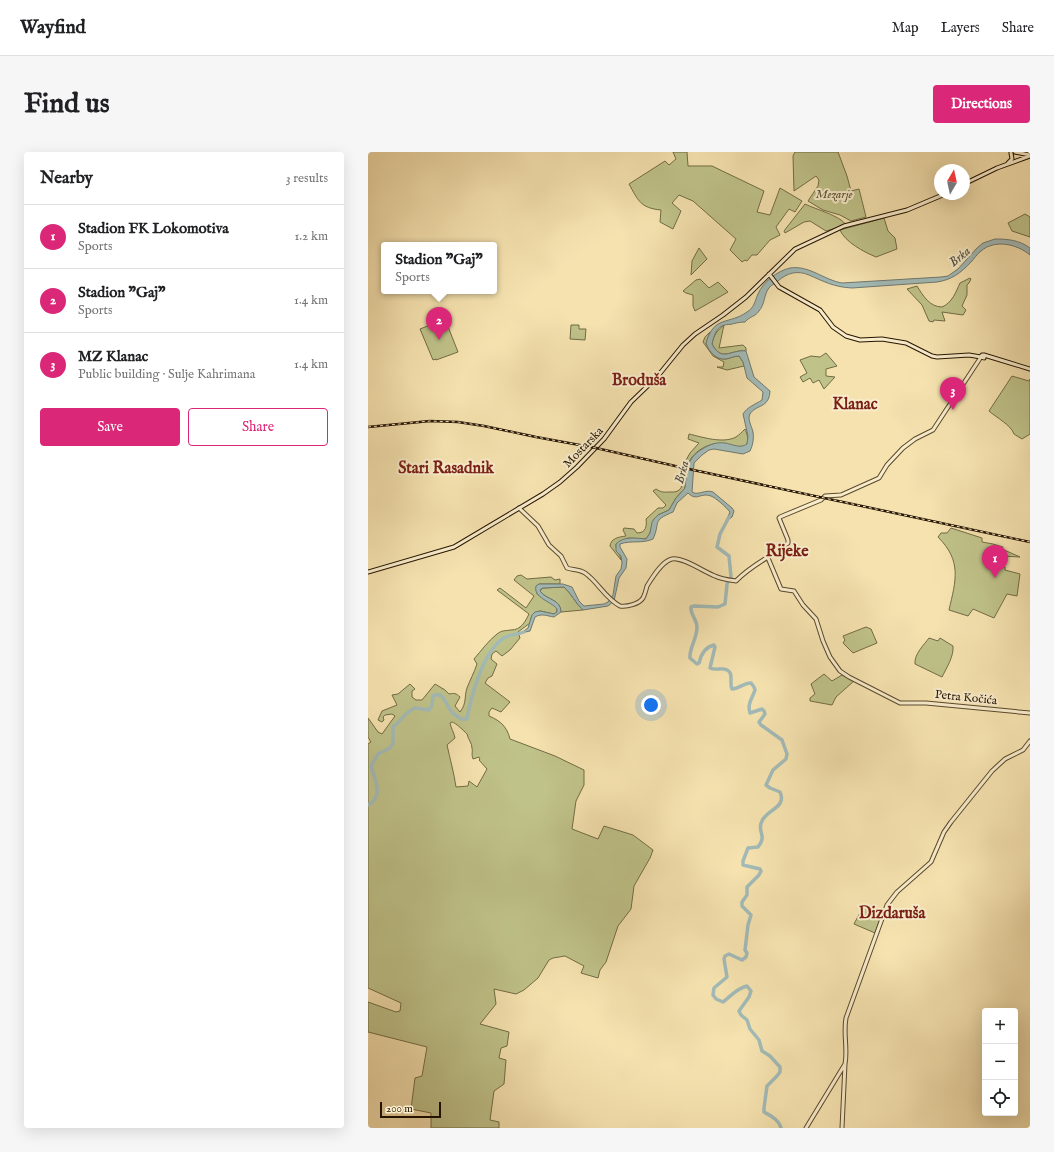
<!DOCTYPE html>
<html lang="en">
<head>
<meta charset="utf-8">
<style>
	:root { --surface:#fff; --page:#f6f6f6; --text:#202124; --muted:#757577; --line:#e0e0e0; --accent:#db2777 }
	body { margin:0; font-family:"IM FELL English",serif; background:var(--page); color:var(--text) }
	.controls { position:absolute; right:12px; bottom:12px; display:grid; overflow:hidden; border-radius:4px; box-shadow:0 4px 16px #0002 }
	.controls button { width:36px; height:36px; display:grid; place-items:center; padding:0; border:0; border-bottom:1px solid var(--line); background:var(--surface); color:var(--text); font:20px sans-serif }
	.compass { position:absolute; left:566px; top:12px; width:36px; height:36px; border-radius:50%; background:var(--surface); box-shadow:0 4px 16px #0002; rotate:9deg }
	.scale { position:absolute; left:12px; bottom:10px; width:61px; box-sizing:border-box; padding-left:4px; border:2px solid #261401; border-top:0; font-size:11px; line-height:14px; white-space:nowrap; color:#261401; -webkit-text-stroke:3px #f8eccb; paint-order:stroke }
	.you { position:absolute; left:283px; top:553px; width:14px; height:14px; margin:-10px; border:3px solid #fff; border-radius:50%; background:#1a73e8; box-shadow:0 0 0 6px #1a73e833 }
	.badge { display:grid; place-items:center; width:26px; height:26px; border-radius:50%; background:var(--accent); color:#fff; font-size:13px; font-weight:700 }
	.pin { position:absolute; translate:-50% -33px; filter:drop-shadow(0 1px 2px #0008) }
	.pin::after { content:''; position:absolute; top:21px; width:14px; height:12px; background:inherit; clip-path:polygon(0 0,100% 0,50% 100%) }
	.popup { position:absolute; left:13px; top:90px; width:116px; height:52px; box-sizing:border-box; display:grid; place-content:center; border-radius:4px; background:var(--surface); filter:drop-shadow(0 1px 3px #0005); font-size:13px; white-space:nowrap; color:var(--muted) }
	.popup b { font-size:15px; color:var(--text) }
	.popup::after { content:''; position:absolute; left:50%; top:100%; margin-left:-8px; border:8px solid transparent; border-top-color:var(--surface) }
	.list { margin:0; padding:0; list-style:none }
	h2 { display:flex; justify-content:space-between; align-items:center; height:52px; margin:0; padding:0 16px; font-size:17px }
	h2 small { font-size:13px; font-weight:400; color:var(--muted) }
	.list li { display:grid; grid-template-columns:26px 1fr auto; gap:12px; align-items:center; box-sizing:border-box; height:64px; padding:0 16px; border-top:1px solid var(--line) }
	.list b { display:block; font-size:15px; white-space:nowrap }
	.list p { margin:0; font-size:13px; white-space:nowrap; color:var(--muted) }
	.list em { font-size:13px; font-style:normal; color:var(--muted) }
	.actions { display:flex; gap:8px; padding:12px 16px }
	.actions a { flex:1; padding:9px 0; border:1px solid var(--accent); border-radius:4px; text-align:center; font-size:14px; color:var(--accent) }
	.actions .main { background:var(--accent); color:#fff }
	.icon { flex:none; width:22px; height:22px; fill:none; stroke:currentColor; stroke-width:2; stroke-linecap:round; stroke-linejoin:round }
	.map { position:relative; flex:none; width:662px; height:976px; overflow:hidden; border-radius:4px }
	header { display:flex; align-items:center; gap:24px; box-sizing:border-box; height:56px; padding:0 20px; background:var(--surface); border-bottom:1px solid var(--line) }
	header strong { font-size:19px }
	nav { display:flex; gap:22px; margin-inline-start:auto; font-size:14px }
	.intro { display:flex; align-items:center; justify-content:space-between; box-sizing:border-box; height:96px; padding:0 24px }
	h1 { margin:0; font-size:28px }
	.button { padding:10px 18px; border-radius:4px; background:var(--accent); color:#fff; font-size:14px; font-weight:700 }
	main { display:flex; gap:24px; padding:0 24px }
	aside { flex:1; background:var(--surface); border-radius:4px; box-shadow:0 4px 16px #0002 }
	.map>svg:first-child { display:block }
	.green { fill:#bfc289; stroke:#726b45; fill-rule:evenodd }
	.water { fill:#a2bab7; stroke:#70786e }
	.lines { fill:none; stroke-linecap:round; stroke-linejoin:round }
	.river { stroke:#a2bab7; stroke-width:3.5 }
	.tertiary-casing { stroke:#5a482c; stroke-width:5 }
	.secondary-casing { stroke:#261401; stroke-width:5 }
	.tertiary { stroke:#f8eccb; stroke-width:3 }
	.secondary { stroke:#f8eccb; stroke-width:3 }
	.rail-casing { stroke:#261401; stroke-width:2.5 }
	.rail { stroke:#f8eccb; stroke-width:1; stroke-dasharray:3; stroke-linecap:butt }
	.labels { text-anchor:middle; stroke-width:4; stroke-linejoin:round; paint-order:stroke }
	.park-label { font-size:12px; font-style:italic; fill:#5c5131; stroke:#f8eccb }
	.street-label { font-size:12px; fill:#261401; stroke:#f8eccb }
	.water-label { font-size:13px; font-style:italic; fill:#514e41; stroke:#f8eccb }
	.district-label { font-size:16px; font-weight:bold; fill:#7a1f14; stroke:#f8eccb }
</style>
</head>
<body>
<header>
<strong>Wayfind</strong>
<nav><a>Map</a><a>Layers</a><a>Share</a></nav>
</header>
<div class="intro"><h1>Find us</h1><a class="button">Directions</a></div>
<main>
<aside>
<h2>Nearby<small>3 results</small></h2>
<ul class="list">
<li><span class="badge">1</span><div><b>Stadion FK Lokomotiva</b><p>Sports</p></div><em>1.2 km</em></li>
<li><span class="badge">2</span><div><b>Stadion &quot;Gaj&quot;</b><p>Sports</p></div><em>1.4 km</em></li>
<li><span class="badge">3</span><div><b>MZ Klanac</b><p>Public building · Sulje Kahrimana</p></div><em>1.4 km</em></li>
</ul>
<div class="actions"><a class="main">Save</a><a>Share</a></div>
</aside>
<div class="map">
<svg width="662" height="976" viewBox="0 0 662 976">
	<rect width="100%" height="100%" fill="#f5e2af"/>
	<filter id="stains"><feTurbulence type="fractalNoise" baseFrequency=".005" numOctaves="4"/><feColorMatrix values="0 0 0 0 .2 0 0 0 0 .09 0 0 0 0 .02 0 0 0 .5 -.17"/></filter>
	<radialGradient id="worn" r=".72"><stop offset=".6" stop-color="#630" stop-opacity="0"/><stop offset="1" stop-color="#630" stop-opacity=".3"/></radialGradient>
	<path class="green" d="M305,0H319L320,14H344L396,39L389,60L402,63L412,36L434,49L427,60L421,57L408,75L412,83L402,88L389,103H384L379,109L377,108L374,110L362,98L368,87L325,49L311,43L304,51L313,59L305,77L292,70L293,58C272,56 270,48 261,32L297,9L301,13L308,7Z
		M427,0H470L479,24L483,39L491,37L498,65L483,69L472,63L455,58L440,49L450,34L451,28L448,24L426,39L425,4Z
		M437,52C447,57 473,64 478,73L458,79L442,69L436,70L417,81L416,79Z
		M657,62L662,65V85L644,79L640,71Z
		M516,66L520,79L527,86L529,97L508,105C496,100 477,90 472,78Z
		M331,96L339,107L323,123L324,109Z
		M602,126L603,127L601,131L599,133V143L594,154L598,158L595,163L574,160L577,169L566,168L565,170L561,169L554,153L539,137L549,134C555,144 562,155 574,155C584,151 588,140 592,131Z
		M332,127L341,136L350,130L360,140L327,159L325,154V143L318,141L315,139L328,128Z
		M77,167L90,200L68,208V207L65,208L52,177Z
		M203,173H211V177H218L217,188L202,187Z
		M356,173L351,196L375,193L378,196V199C363,197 354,211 344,192C346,182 349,179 356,173Z
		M342,180L338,191C343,199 347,208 358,207C363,206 366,204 371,204L375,210L376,214L359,218L349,215H355L356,210L345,204L335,190L337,185Z
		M458,201L469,214L458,217V224L467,225L456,237L451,228L445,231L442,226L435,230L432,225L439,221L432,208L443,204L452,205Z
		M644,224L661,229L662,227V282L654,287L646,282C643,273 629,266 621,259Z
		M377,277C379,281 382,291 377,294C372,297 363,293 358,292C343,289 326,298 320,312L314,311L317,310L322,301L331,291L320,287L321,282C334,285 355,292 368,285C371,283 374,280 377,277Z
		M313,315L319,316L317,336L308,346L301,358L290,363L286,367L282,381L278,387L260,386L248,392C248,400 252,401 253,408L242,394C243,386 251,385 258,384L255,378L256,376L266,377L269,381C278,381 279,374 278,367L290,356H295L298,353L285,339L288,337C294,341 296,340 303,340C318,341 315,325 313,315Z
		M583,376L614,386V390L625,392L635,395L634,397L652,405L632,404L618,408L637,415V418L652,422L649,444L639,442L626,466L605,457L600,464L581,458C588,428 594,409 570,385L573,381H579Z
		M153,423L159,427L183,425L187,428L192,427V432H171L169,442L186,453L189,457V460L186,462L172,459L164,463L162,471L150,480L152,486L142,498L134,504L128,499L124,502L123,507L129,512L124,524L120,526L117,531L142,550L133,560L124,556L121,560V564C133,569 139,575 142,587L187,604L216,618V633L208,649L204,677L230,687L236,674L265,683L285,698L282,706L266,734L263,757L250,774L238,810L232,818L230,826L213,821L216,814L197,804L185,806L181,808L170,826L156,838L148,842L126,837L128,852L112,872L141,880L139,894L133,896L131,906L138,908L136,932L126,939L122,968L131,970V976H63V961L43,957L47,926L54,924L59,895L0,880V850L28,860L32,859L33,851L0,836V592L3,590L0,585V566L10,580L14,582L27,564L24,562L17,563L15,565L16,568L14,570L10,568L14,559L29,553L24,543L30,542L42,532L47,537L44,539V545L48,548H54L67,532L77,538L81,542C86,541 88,541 92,545L87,554L92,560C99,551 96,545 99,536C102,528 106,521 109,512L106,507C113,499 120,489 129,482C134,478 137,479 143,478C153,478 157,470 161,462L129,438L132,436L158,456L166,444L146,428L149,424ZM84,570C88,571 96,579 99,582C100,587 104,591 104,596C105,600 103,602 105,607L111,605L112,607L111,608L119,617L109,635L101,629L100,634L88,635C86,621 82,607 79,593L87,586C86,581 83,576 82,571Z
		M196,435C204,442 207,451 215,458L193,460C193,447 178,448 172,439L175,436Z
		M498,475L503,477L509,491L485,501L475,491L477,488L475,484Z
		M561,486L570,489L572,486L585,494C586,504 579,515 574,525L547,512C546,502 556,493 561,486Z
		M456,522L464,529L474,523L486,529L468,545L464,553L442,549V546L447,542L443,532Z
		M495,755L514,761L507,781L486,772Z"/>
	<path class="water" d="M627,87C640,87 651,88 662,96V103C649,92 627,87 613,99C609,102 606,107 603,110C593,121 583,128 569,130L484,136C466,135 457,130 441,123C429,118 419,121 410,129C406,132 401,134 399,139C396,146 396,153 391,159C387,165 382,164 377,170C372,170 368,171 364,172C361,173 359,172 357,173C348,175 346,184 344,192C354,211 363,197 378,199L386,225L402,239C401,257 388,252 382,262C379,267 384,275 385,280C386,286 385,293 382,299L375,302L346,297L341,298L334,303L326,311L324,340C330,344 337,337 345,340L364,356L366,359L364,365L358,369L362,360C358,355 348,346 343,344C332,340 329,350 320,341L309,351L305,360C283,369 293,370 285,387C274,392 263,388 252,392V395L259,407L258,416L251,426L246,449L240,454L215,458C207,451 204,442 196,435L175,436L173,437L172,439C178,448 193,447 193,460L186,465C179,464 174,461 167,465L162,479L153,481L160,476L164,463L167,460L172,459L186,462L189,460V457C183,449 165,446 168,434L171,432H195L204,435L211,449L216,454L236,452L240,450L245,443L248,424L253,417L254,411L253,404L248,399V392C255,384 268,386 278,387L282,381L284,370L286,367L290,363L301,358L308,346L317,336C319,317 318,306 336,296C343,292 349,290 357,291C364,292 372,297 379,292L380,284L375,262C379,255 388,252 394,248L395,240L379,226L375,210L371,204C366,204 363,206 358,207C348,208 341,200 338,191C346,163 361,173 379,160C386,156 387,149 390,142C395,130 409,119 422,116C441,113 456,128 474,131L573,125L580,124L590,117L609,96L615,91Z"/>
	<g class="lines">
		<path class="river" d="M361,365L352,382L349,395L361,404L363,425L359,432L357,452L350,455L326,454L323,455C322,462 329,468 329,475C329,487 321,496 322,506L329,512L331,511C333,502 337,495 346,493L347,495L342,516C348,519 354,515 359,518C366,521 361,531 364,537C371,537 375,531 383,531L386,535L387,538C384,547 379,552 382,561L394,557L396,559L397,562L391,570L393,573L414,588L419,602L418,607L405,618L398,633L402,636L412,640C419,656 399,657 394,669C388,680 400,682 390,695L380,696L375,709V713L392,717L393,719L391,723L379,735V743L374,750V754L383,763L380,773L377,798L379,801L378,805L374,808L361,802L357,804L356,807L359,825L346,836L345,843L348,847L355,850C363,844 369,836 379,834L383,839L381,845L371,859L373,863L379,868L382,877L391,888L394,899L402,904L412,915V920L409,924L399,934L396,956V960C403,964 411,968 413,976
			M0,653C17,644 6,627 3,614L10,602L22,596L25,591V575C33,569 37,560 47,556L61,558L64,553L65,544C75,538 78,553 83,559C85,562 90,565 93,567H99C103,544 115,499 136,486C142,482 149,483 156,480"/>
		<g class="tertiary-casing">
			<path id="tertiary" d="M151,356L170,374L181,393L193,404L199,416C204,418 211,417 217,421C230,430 237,446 252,454C259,455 271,452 275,446C277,442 278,438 279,434C284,426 294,409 304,407C315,405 336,420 347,424C353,427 361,428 368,429C383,413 403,405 420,391V388L411,366L412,365L453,348L457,344L473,343L511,326L519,313L535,296L547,287L565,278L613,205
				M400,406L413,437L426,439L435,453L448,467L455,489L462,505L472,519L481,525L532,551H558L662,561
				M438,976L477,912
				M474,976L477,912C480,897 475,882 478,866L519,753L529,740L563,710L576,680L583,670L624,619L637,607L655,598L662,589"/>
		</g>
		<g class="secondary-casing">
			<path id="secondary" d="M647,0L662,3
				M640,11L644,7L643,1
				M596,32L629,16L662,4
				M401,122L411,135L452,158L465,175L478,184L492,188L514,187L538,191L564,204L569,205L601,203L613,205
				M614,203H616V206L613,205Z
				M616,203L662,217
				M0,420L86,395L175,342L192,330L209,315L236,287L263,250L289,225L315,193L327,182L355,163L378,145L427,97L476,74L539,58L577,42"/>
		</g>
		<use href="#tertiary" class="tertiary"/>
		<use href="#secondary" class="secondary"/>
		<g class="rail-casing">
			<path id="rail" d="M0,275L62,269L90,270L116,274L168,285L228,296L316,316L662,390"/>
		</g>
		<use href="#rail" class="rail"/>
	</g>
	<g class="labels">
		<g class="park-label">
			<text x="466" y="46">Mezarje</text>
		</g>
		<g class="street-label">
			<text transform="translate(215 295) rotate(-46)" y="4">Mostarska</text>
			<text transform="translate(598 545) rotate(6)" y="4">Petra Kočića</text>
		</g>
		<g class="water-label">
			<text transform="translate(591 104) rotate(-40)" y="5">Brka</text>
			<text transform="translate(313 320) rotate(-75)" y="5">Brka</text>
		</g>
		<g class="district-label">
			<text x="271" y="233">Broduša</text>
			<text x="487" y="257">Klanac</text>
			<text x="78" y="321">Stari Rasadnik</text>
			<text x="419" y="404">Rijeke</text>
			<text x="524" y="766">Dizdaruša</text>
		</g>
	</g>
	<rect width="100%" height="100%" filter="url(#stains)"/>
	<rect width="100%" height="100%" fill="url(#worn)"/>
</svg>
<div class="controls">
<button>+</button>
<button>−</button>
<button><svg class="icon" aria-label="locate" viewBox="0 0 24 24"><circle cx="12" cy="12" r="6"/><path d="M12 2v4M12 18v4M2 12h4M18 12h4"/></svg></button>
</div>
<svg class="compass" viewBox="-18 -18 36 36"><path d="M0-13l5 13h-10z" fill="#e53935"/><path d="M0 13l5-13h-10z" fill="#757577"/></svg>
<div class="scale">200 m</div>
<div class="you"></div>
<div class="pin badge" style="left:627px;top:426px">1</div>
<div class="pin badge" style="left:71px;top:188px">2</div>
<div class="popup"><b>Stadion &quot;Gaj&quot;</b>Sports</div>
<div class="pin badge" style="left:585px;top:258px">3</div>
</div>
</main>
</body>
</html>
